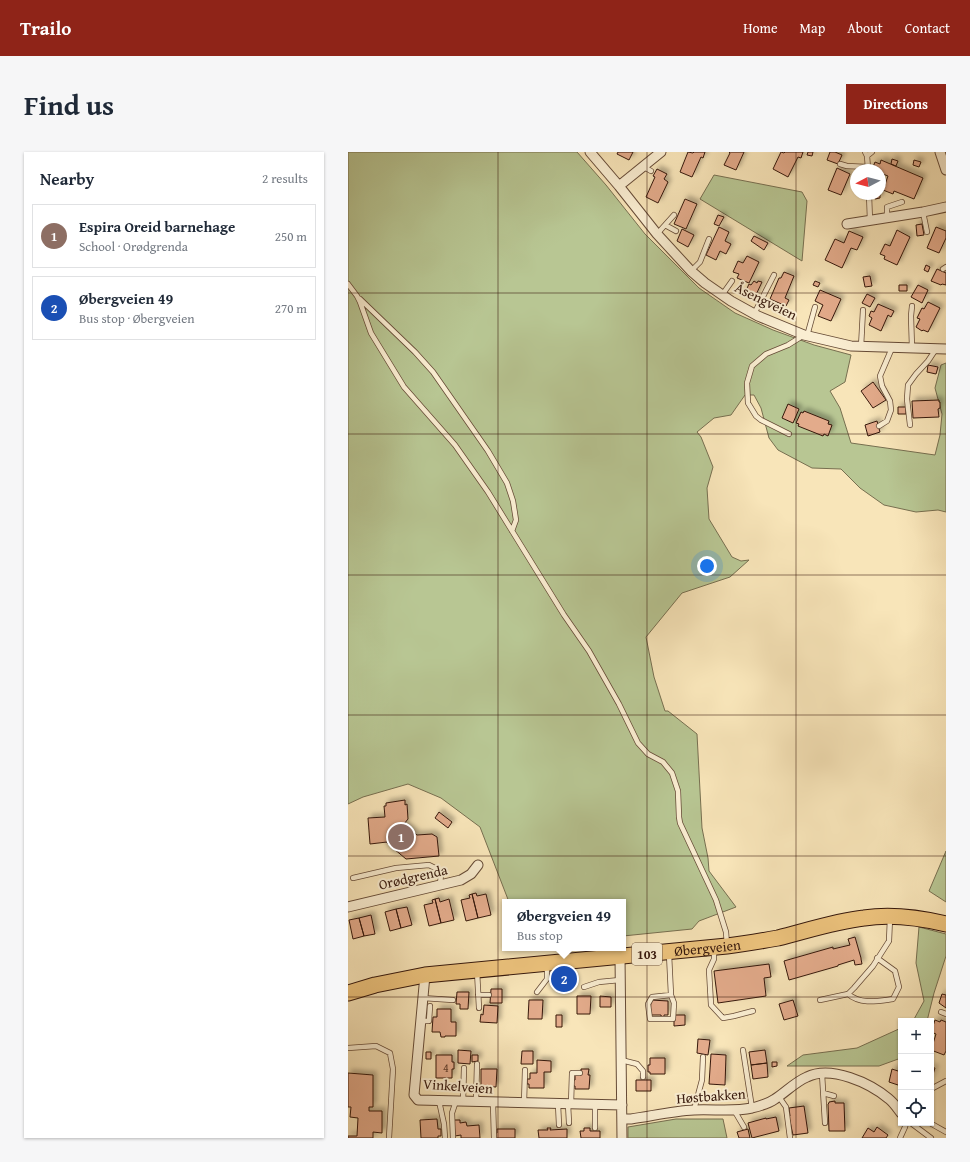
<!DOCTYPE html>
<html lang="en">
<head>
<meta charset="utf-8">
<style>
	:root { --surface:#fff; --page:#f6f6f7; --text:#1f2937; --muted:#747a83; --line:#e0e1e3; --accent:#8f2418 }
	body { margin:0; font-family:"Gentium Book Plus",serif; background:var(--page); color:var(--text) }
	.controls { position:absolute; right:12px; bottom:12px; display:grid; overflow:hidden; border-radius:0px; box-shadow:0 1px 3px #0004 }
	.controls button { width:36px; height:36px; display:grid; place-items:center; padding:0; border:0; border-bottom:1px solid var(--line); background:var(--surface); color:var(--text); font:20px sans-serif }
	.compass { position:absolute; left:502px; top:12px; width:36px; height:36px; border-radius:50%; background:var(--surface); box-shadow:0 1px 3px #0004; rotate:263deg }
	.you { position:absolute; left:359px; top:414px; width:14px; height:14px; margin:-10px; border:3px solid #fff; border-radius:50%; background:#1a73e8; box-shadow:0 0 0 6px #1a73e833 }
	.badge { display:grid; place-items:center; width:26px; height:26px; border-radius:50%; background:var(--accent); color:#fff; font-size:13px; font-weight:700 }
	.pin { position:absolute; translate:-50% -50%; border:2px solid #fff; box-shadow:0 1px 4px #0006 }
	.popup { position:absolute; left:154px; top:747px; width:124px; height:52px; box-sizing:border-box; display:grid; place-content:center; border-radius:0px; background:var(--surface); filter:drop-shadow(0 1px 3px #0005); font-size:13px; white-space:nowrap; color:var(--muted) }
	.popup b { font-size:15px; color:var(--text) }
	.popup::after { content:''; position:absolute; left:50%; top:100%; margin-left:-8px; border:8px solid transparent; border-top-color:var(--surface) }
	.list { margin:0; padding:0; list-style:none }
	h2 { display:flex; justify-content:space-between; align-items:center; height:52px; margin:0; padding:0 16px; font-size:17px }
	h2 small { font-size:13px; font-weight:400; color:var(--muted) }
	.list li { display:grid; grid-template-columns:26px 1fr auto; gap:12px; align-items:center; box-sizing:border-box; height:64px; margin:0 8px 8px; padding:0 8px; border:1px solid var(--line); border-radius:0px }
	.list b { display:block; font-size:15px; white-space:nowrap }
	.list p { margin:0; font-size:13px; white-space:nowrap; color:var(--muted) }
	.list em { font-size:13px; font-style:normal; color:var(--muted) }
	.icon { flex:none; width:22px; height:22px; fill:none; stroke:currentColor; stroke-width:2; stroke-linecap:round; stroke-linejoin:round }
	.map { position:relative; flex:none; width:598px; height:986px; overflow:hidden; border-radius:0px }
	header { display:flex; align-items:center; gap:24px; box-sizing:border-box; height:56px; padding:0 20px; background:var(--accent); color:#fff }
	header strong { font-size:19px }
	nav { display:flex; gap:22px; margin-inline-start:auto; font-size:14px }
	.intro { display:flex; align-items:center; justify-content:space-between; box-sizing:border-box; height:96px; padding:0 24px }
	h1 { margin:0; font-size:28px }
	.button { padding:10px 18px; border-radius:0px; background:var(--accent); color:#fff; font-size:14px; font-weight:700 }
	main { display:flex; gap:24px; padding:0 24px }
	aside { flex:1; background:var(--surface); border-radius:0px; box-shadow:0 1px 3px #0004 }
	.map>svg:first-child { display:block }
	.green { fill:#b8c693; stroke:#776f50 }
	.building { fill:#e3ab8b; stroke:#36180c; filter:url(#shadow) }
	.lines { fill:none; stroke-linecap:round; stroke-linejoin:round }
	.service-casing { stroke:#664b37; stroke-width:6 }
	.minor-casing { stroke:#664b37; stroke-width:11 }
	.primary-casing { stroke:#36180c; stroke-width:17 }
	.service { stroke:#faeed2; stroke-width:4.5 }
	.minor { stroke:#faeed2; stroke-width:9 }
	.primary { stroke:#ecc27c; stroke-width:15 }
	.grid { fill:none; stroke:#36180c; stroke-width:1; stroke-opacity:0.55 }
	.labels { text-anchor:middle; stroke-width:4; stroke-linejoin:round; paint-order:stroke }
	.number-label { font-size:12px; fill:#613d2c }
	.shield { fill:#faeed2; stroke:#715847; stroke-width:1 }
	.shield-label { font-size:13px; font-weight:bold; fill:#36180c }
	.street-label { font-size:14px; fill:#36180c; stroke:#faeed2 }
</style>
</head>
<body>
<header>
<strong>Trailo</strong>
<nav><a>Home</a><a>Map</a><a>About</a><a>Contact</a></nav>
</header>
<div class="intro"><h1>Find us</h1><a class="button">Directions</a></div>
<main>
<aside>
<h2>Nearby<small>2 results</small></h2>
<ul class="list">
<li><span class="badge" style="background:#8d6e63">1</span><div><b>Espira Oreid barnehage</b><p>School · Orødgrenda</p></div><em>250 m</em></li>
<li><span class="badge" style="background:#1a4fb4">2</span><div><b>Øbergveien 49</b><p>Bus stop · Øbergveien</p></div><em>270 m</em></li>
</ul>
</aside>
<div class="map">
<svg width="598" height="986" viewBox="0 0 598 986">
	<defs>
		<filter id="shadow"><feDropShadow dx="3.5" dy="-3.5" stdDeviation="2" flood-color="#0004"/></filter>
	</defs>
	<rect width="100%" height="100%" fill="#f8e5b9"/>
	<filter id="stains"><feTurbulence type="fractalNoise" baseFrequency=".005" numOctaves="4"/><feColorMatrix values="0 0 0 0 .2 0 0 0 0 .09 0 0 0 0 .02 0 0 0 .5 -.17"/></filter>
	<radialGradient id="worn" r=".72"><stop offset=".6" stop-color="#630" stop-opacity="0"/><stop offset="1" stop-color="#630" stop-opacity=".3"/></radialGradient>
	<path class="green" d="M0,0H229L258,33L297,82L351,136L387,161L425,178L466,193L503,203L497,230L482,239L492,256L503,291L587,303L592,283L594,262L587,236L593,213L598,211V360L590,358L568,360L536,353L512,336L493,317L464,316L430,298L421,286L413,256L406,243H397L383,263L366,266L349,280L353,285L365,315L359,336L361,367L384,405L393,409L401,408L382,425L334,441L298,485L306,525L317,559H320L349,582L354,676L360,706L361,719L388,755L351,769L344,777L275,784V750H161L132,675L93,646L60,632L15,645L0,652Z
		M366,23L454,40L459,49L454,109L352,47Z
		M598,699V750L581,739Z
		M571,775L598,782V804L586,841L579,869H565L576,849L568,811Z
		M553,876V906L531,914H439L455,903L509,896Z
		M328,967H375L379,986H280V975Z"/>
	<path class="building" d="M270,0H285L281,8L269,2Z
		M340,0L345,1L346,0H357L355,6L353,5L344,25L332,20Z
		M381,0H396L388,18L376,13L382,1Z
		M433,0L436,1L437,0H455L453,6L450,5L440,25L425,17Z
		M460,0H465L464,4L459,3Z
		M482,0H487L494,3L490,12L479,8Z
		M544,7L550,9L548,14L543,12Z
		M533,8L575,26L566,47L546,39L545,42L535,38L540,24L532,21V18H529L530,17L525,15L527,10L532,12Z
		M566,8L573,10L571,15L565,13Z
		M489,16L502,22L493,43L480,38Z
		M309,17L319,22L316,27L320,30L310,51L298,45L307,25L305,24Z
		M527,42H532V46L527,47Z
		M337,47L349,52L338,77L326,72Z
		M370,63L376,65L371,74L366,72Z
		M574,72L576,83L569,84L568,73Z
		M371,75L381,80L377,89L383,92L378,102L372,99L368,108L358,103Z
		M588,75L598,79V86L591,101L579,96Z
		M334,77L346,83L340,95L329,89Z
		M549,78L562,85L549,113L536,107L537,104L532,102L537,92L542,94Z
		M501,79L515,85L509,98L503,96L494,116L477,108L487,87L496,91Z
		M406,84L420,91L416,98L403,89Z
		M399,104L411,110L401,131L389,126L391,122L385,120L390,109L395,111Z
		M578,113L582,115L580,120L576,118Z
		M589,117L598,121V133L594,132L593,133L583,129Z
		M436,120L446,124L437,146L441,148L438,154L422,147L431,126H433Z
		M522,124L524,134L517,135L515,125Z
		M406,129L409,131L410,129L414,130L406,147L396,143L401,132L403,133Z
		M467,129L472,131L470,135L465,133Z
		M551,133H559V139H551Z
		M570,133L580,138L574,151L563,145Z
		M472,138L493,147L483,169L470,164L475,153L467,149Z
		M519,142L527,146L522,155L514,151Z
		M580,150L592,156L580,180L575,178L574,179L568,175L572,167L569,166L574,156L576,157Z
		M530,152L546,159L543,165L540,163L533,179L521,173L524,166L521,164L523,159L526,160Z
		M580,213L590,215L588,222L579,220Z
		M525,230L538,248L525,256L513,239Z
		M591,248V250H592V256L590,257L591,265L565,266L564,249Z
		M440,252L451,257L445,271L434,266Z
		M550,255H558V262H550Z
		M456,259L481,269L480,272L484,273L480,284L476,282L475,284L450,274L451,272L448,271L453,260L455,261Z
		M529,269L532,280L520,284L517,273Z
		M57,648V653L59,652L60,667L56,672L69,683L84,682L89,685L91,704L58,707L39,691V690L22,692L20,666L37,665L36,654H38V651Z
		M91,660L104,670L100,676L87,666Z
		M128,741L129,744L138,742L143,763L130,766L124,742Z
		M124,742L130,766L118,769L113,748L122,746L121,743Z
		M91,746L92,750L101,747L106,768L93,771L87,747Z
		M87,747L93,771L81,774L76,753L85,751L84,748Z
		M59,755L64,773L53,776L48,757Z
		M48,757L53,776L42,779L37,760Z
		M23,763L27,782L16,784L11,766Z
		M11,766L16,784L5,787L1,768Z
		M507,785L513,806V807L514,812L507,813L506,808L490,813V814L441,828L436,809L485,795V797L502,793L500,787Z
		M421,812L423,825L416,826L418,844L370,851L366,819Z
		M143,837H154V851H142Z
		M109,840H121L120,857H112V852H108Z
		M594,842L598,843V856L591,851Z
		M229,844H243L242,862H229Z
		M252,844L263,845V855H252Z
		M181,848H195L194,867H180Z
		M303,848L320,849V863H316V865L313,864V863H302Z
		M445,848L450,864L436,868L431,852Z
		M136,853L150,854L149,871L132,870L133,862L135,863Z
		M89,857H103V870H108V884H97V885H93L92,880H84L85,865H89Z
		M208,863H214V875H208Z
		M326,863H337V873L326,874Z
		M587,868L592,870L593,868L598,870V899L596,903L583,898L588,882L583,880Z
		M350,887L362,888L360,903L349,901Z
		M110,898L123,899L122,912L110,911Z
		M417,898L419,911L403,913L401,900Z
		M174,899H185V912H173Z
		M78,900H83V907H78Z
		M363,902L378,903L377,933L361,932Z
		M88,903H104V910H106V917H104V926H88Z
		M124,903H130V909L124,910Z
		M302,906H317V922H302V920H300V913H302Z
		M189,908L203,909V920H196V936H181V932H179V927H182V921H189Z
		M424,910H429V914L424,915Z
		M419,911L420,925L405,927L403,913Z
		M583,915L587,916L583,929Z
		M133,917H149L148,935L133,934Z
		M233,917H241L240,923H242L241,937H227V934H225V928H227V923H233Z
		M544,917L553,920V934L541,930Z
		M0,921L25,923V955H21V959H34V981L25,980V986H0V984H9L10,966L2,965L3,955H0Z
		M288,928H303V939H288Z
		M487,949V951H496L497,979H481L480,952L481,951V950Z
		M456,954L460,981L445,983L441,965L442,964L441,956Z
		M428,965L431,979L404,986L400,971L418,966V967Z
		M89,967L90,977H93V984H90V986H73L72,968Z
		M106,968H112V971L118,970L119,974L131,973L132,986H113V983L107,984Z
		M529,975L540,983L538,986H514L520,976L526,980Z
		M199,976H203L202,978L219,977V986H191L190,978H200Z
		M236,976H242V979H252V986H233L232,979H236Z
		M149,977H167V986H147V981H149Z
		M400,977L402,986H391L389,980Z"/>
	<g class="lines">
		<g class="service-casing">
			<path id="service" d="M517,0L519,4L520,16
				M519,4L524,0
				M492,12L499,14L520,15
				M296,15L303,19
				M521,42L522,69
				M575,60L579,80
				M539,66V55L554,50
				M317,73L328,79
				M309,82L326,63
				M595,117L598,115
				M343,119L352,110L361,87
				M0,132L9,144L12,150L23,181L56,235L107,293L140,340L216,463L241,499L271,552L290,591L300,602L315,610L324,621L330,639L331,665L332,671L368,748L378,780L379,793
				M374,143L384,129
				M12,147L67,200L85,220L140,299L159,331L165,349L168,368L164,379
				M564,154L563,164L564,196
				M406,162L426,123
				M459,184L467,155
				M513,195L515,158
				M562,273L559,247L560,233L568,222L580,209L588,197
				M531,274L539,269L543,258L542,249L534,234L532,224L544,196
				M441,282L413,268L408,264L400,251L399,231L404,214L418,202L440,193L456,183
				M5,726L48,716L81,713L89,717L93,722L92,733
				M366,797V807L361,818L363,853L375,866L386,864L405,859
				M321,802L323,843L326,851L325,867H302L300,852L304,845L323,843
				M129,819L131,856
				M236,835L251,830L272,828
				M189,840L199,827V814
				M500,842C513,853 530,849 545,847L551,835L547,819L529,806
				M130,843H141
				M75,846L105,848
				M472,848L500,842L506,836L525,814L541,789L542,766
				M593,860L598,862
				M73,869H81L82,854
				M0,896L28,894L42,901L45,917L41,986
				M395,898L404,956
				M273,908L289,912L295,919V925
				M474,922L477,971
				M583,937L598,929
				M475,941L486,944
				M431,945L438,955L442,986
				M91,949L96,972L97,986
				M115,950L116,916
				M128,950L129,912
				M145,951L146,986
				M176,951L177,918
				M210,952L211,973
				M220,952L221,971
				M223,952L224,921H232
				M247,953V976
				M346,958L354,928L355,905
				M386,958L396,975
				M563,971L583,986
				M582,971L598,980
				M105,986L104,961L108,949
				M552,986L557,975L558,971"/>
		</g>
		<g class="minor-casing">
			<path id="minor" d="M242,0L271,34L309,82L343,119L357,131L383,149L410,164L456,183L503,194L598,197
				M592,0L598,18
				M271,34L313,0
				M499,72L575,60L598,55
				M0,755L113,728L123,722L130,713
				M272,804L274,986
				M77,823L66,943L70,948L274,953
				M274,967H283C304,964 325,959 346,958C366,957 385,960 404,956C412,954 420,952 427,947C438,940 447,930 459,925C483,913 522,931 541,947C546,951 549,956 553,961"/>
		</g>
		<g class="primary-casing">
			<g id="primary">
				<path id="s1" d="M0,841L27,833L77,823L379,794C396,792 413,789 430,786C458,779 488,769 516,766C542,762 573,766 598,772"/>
			</g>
		</g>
		<use href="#service" class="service"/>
		<use href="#minor" class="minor"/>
		<use href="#primary" class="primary"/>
	</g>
	<path class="grid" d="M150,0V986M299,0V986M448,0V986M0,141H598M0,282H598M0,423H598M0,563H598M0,704H598M0,845H598"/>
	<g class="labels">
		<g class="number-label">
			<text x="98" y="920">4</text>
		</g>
		<rect class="shield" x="284" y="791" width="30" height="22" rx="3"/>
		<g class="shield-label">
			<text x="299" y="807">103</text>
		</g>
		<g class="street-label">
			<text transform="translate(418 149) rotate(26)" y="5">Åsengveien</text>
			<text transform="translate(65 725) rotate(-13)" y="5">Orødgrenda</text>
			<text dy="5" stroke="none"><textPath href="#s1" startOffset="363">Øbergveien</textPath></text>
			<text transform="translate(110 934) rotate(4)" y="5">Vinkelveien</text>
			<text transform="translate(363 944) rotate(-4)" y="5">Høstbakken</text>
		</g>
	</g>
	<rect width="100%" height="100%" filter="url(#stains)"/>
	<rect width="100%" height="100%" fill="url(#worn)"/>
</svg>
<div class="controls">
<button>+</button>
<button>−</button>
<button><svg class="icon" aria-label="locate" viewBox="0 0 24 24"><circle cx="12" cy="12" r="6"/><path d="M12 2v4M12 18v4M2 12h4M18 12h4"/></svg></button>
</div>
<svg class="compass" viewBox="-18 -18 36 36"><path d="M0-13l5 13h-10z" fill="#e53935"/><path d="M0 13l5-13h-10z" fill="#747a83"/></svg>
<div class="you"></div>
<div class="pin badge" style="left:53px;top:685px;background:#8d6e63">1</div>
<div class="pin badge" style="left:216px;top:827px;background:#1a4fb4">2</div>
<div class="popup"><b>Øbergveien 49</b>Bus stop</div>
</div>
</main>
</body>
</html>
